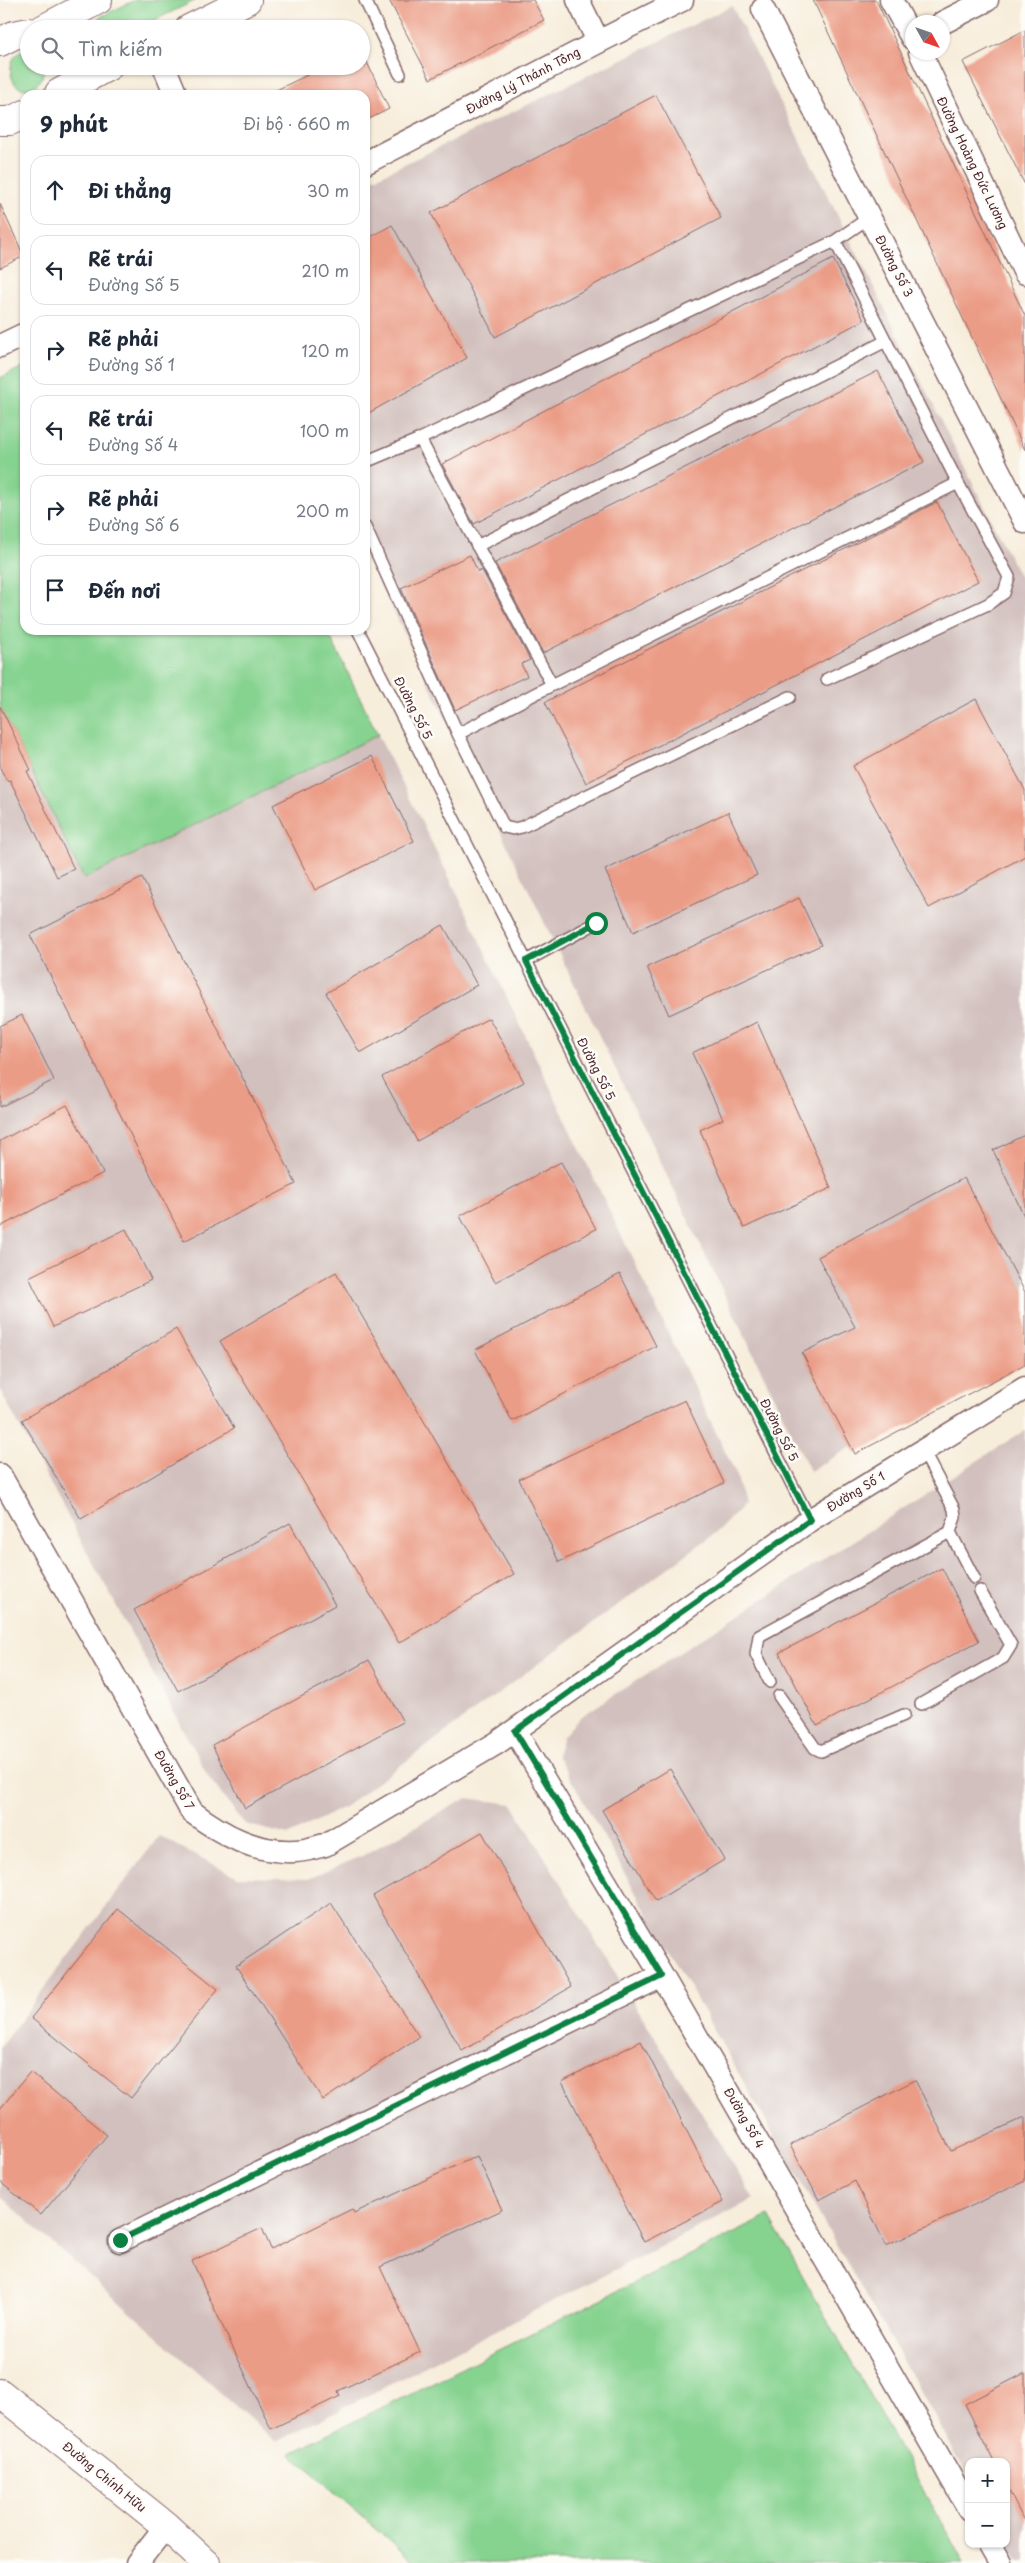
<!DOCTYPE html>
<html lang="vi">
<head>
<meta charset="utf-8">
<style>
	:root { --surface:#fff; --page:#f2f2f3; --text:#1f2937; --muted:#747a83; --line:#e0e1e3 }
	body { margin:0; font-family:"Playpen Sans",sans-serif; background:var(--page); color:var(--text) }
	.controls { position:absolute; right:15px; bottom:15px; display:grid; overflow:hidden; border-radius:10px; box-shadow:0 1px 4px #0004 }
	.controls button { width:45px; height:45px; display:grid; place-items:center; padding:0; border:0; border-bottom:1px solid var(--line); background:var(--surface); color:var(--text); font:25px sans-serif }
	.compass { position:absolute; left:905px; top:15px; width:45px; height:45px; border-radius:50%; background:var(--surface); box-shadow:0 1px 4px #0004; rotate:130deg }
	.stop { position:absolute; width:15px; height:15px; margin:-11px; border:4px solid #0b8043; border-radius:50%; background:#fff }
	.stop.end { background:#0b8043; border-color:#fff; box-shadow:0 1px 5px #0008 }
	.list { margin:0; padding:0; list-style:none }
	h2 { display:flex; justify-content:space-between; align-items:center; height:65px; margin:0; padding:0 20px; font-size:21px }
	h2 small { font-size:16px; font-weight:400; color:var(--muted) }
	.list li { display:grid; grid-template-columns:32px 1fr auto; gap:15px; align-items:center; box-sizing:border-box; height:70px; margin:0 10px 10px; padding:0 10px; border:1px solid var(--line); border-radius:15px }
	.list b { display:block; font-size:19px; white-space:nowrap }
	.list p { margin:0; font-size:16px; white-space:nowrap; color:var(--muted) }
	.list em { font-size:16px; font-style:normal; color:var(--muted) }
	.icon { flex:none; width:28px; height:28px; fill:none; stroke:currentColor; stroke-width:2; stroke-linecap:round; stroke-linejoin:round }
	.map { position:relative; flex:none; width:1025px; height:2563px; overflow:hidden }
	.search { position:absolute; background:var(--surface); box-shadow:0 1px 4px #0004; left:20px; top:20px; width:350px; height:55px; display:flex; align-items:center; gap:12px; box-sizing:border-box; padding:0 18px; border-radius:28px; color:var(--muted); font-size:19px }
	.panel { position:absolute; background:var(--surface); box-shadow:0 1px 4px #0004; left:20px; top:90px; width:350px; height:545px; border-radius:15px }
	.map>svg:first-child { display:block }
	.industrial { fill:#d1c0bd }
	.green { fill:#86d390; stroke:#68795e }
	.building { fill:#eb9c86 }
	.lines { fill:none; stroke-linecap:round; stroke-linejoin:round }
	.lane-casing { stroke:#876769; stroke-width:14 }
	.street-casing { stroke:#876769; stroke-width:25 }
	.secondary-casing { stroke:#876769; stroke-width:30 }
	.lane { stroke:#fff; stroke-width:11 }
	.street { stroke:#fff; stroke-width:22 }
	.secondary { stroke:#fff; stroke-width:28 }
	.route { stroke:#0b8043; stroke-width:6 }
	.labels { text-anchor:middle; stroke-width:5; stroke-linejoin:round; paint-order:stroke }
	.street-label { font-size:12px; fill:#4a1f2b; stroke:#fdfcf7 }
</style>
</head>
<body>
<div class="map">
<svg width="1025" height="2563" viewBox="0 0 1025 2563">
	<rect width="100%" height="100%" fill="#fdfcf7"/>
	<filter id="ink" filterUnits="userSpaceOnUse"><feTurbulence type="fractalNoise" baseFrequency=".02" numOctaves="2"/><feDisplacementMap in="SourceGraphic" scale="10" xChannelSelector="R" yChannelSelector="G"/><feConvolveMatrix kernelMatrix="1 2 1 2 8 2 1 2 1" color-interpolation-filters="sRGB"/></filter>
	<filter id="wash" filterUnits="userSpaceOnUse"><feTurbulence type="fractalNoise" baseFrequency=".0096" numOctaves="4" result="noise"/><feDisplacementMap in="SourceGraphic" scale="20" xChannelSelector="R" yChannelSelector="G"/><feGaussianBlur stdDeviation="1.12" result="paint"/><feColorMatrix in="noise" values="0 0 0 0 0 0 0 0 0 0 0 0 0 0 0 0 0 1.4 0 .05"/><feComposite in="paint" operator="in"/></filter>
	<g filter="url(#wash)">
		<rect width="100%" height="100%" fill="#f7eddb"/>
		<path class="industrial" d="M732,6L1025,587V1347L810,1471L365,552V183Z
			M0,706L84,878L378,735L451,881L737,1476L743,1505L718,1531L344,1807L289,1835L245,1824L209,1778L0,1390Z
			M1025,1430V2563H1018L1006,2542V2462H969V2477L557,1755L563,1736L580,1717Z
			M467,1798L512,1804L754,2199L276,2442L0,2196V2047L159,1836L238,1877L308,1879L362,1856Z"/>
		<path class="green" d="M135,0H196L137,29H102L98,18Z
			M23,50H29V66H43C44,73 43,79 37,84C12,103 0,60 23,50Z
			M25,366V630H327L378,735L84,879L0,706V378Z
			M769,2216L964,2563H415L290,2453Z"/>
		<g id="blocks">
			<path class="building" d="M389,0H533L544,20L430,79Z
				M813,0H876L1025,316V450Z
				M1025,30V185L963,62Z
				M365,58L389,109L365,121V95H266L326,66H365Z
				M656,95L721,218L495,337L431,213Z
				M0,204L24,256L0,268Z
				M392,225L467,358L365,415V240Z
				M833,259L864,320L474,524L442,464Z
				M878,371L924,462L543,653L495,563Z
				M937,502L978,581L586,783L545,702Z
				M470,555L478,572L482,570L530,660L521,664L527,676L455,710L401,588Z
				M976,699L1025,790V856L929,908L853,766Z
				M0,706L31,770L27,771L74,869L57,877L10,780L7,781L0,768Z
				M372,756L414,841L315,890L273,805Z
				M728,812L757,875L633,932L605,870Z
				M142,878L296,1184L184,1241L30,935Z
				M799,898L821,945L669,1015L647,967Z
				M443,925L477,985L360,1053L326,993Z
				M22,1015L54,1080L0,1107V1026Z
				M489,1018L524,1082L417,1141L382,1077Z
				M757,1022L831,1188L744,1228L700,1130L723,1119L692,1053Z
				M67,1105L103,1173L0,1227V1141Z
				M1025,1135V1218L993,1150Z
				M561,1162L596,1229L495,1282L460,1216Z
				M964,1178L1025,1292V1364L855,1454L802,1353L855,1327L818,1257Z
				M126,1229L151,1280L53,1327L29,1277Z
				M336,1272L514,1574L399,1643L220,1341Z
				M620,1274L656,1346L512,1421L475,1350Z
				M176,1329L234,1428L81,1519L22,1420Z
				M685,1400L724,1483L559,1562L519,1479Z
				M290,1523L335,1605L178,1691L134,1610Z
				M942,1568L979,1641L817,1726L779,1653Z
				M369,1660L403,1722L245,1808L212,1745Z
				M670,1769L724,1860L656,1901L602,1810Z
				M482,1832L571,1987L462,2051L373,1896Z
				M331,1903L419,2037L323,2100L236,1966Z
				M118,1909L218,1989L131,2098L31,2018Z
				M641,2041L723,2202L644,2242L562,2082Z
				M30,2072L107,2135L41,2215L0,2182V2109Z
				M915,2080L951,2151L1025,2117V2181L886,2246L855,2181L819,2200L790,2145Z
				M477,2156L502,2210L380,2267L420,2352L338,2391L340,2396L271,2429L192,2261L262,2228L271,2249L352,2209L354,2213Z
				M1025,2373V2523L1006,2485V2462H994L965,2404Z"/>
		</g>
	</g>
	<g filter="url(#ink)">
		<use href="#blocks" fill-opacity="0" stroke="#876769" stroke-width="1"/>
		<g class="lines">
			<g class="lane-casing">
				<path id="lane" d="M365,0L400,74
					M420,439L552,685
					M365,462L420,439L835,241L870,217
					M365,527L458,734L504,827L513,829L522,827L790,697
					M477,546L886,341
					M358,630L810,1520
					M827,679L988,604L1004,593L1009,577L958,483L835,241
					M458,734L552,685L958,483
					M526,961L596,923
					M950,1532L974,1578
					M770,1682L756,1654L759,1636L950,1532L955,1517L954,1509L923,1451
					M779,1696L815,1748L821,1751L904,1715
					M921,1704L1003,1658L1011,1645L980,1591"/>
			</g>
			<g class="street-casing">
				<path id="street" d="M578,0L598,41
					M891,0L912,38
					M763,9L1025,522
					M942,23L987,0
					M920,52L1025,273
					M164,66L176,95
					M365,163C471,109 575,52 682,0
					M0,346L25,334
					M0,1475L192,1812C223,1835 255,1853 295,1851C305,1851 316,1847 325,1845L497,1743L810,1520L1025,1388
					M515,1731L662,1976L969,2509
					M120,2241L662,1976
					M989,2544L1000,2563
					M137,2563L166,2526"/>
			</g>
			<g class="secondary-casing">
				<path id="secondary" d="M43,29L98,0
					M189,29L247,0
					M0,42L14,35L29,32
					M59,93L109,66
					M0,121H10L25,114
					M0,2393L166,2526L206,2563"/>
			</g>
			<use href="#lane" class="lane"/>
			<use href="#street" class="street"/>
			<use href="#secondary" class="secondary"/>
		</g>
	</g>
	<g class="lines" filter="url(#ink)">
		<path class="route" d="M120,2240L662,1976L515,1731L810,1520L526,961L596,923"/>
	</g>
	<g class="labels">
		<g class="street-label">
			<text transform="translate(523 81) rotate(-28)" y="4">Đường Lý Thánh Tông</text>
			<text transform="translate(972 163) rotate(64)" y="4">Đường Hoàng Đức Lương</text>
			<text transform="translate(894 266) rotate(63)" y="4">Đường Số 3</text>
			<text transform="translate(413 708) rotate(63)" y="4">Đường Số 5</text>
			<text transform="translate(596 1069) rotate(63)" y="4">Đường Số 5</text>
			<text transform="translate(779 1430) rotate(63)" y="4">Đường Số 5</text>
			<text transform="translate(856 1492) rotate(-31)" y="4">Đường Số 1</text>
			<text transform="translate(174 1780) rotate(60)" y="4">Đường Số 7</text>
			<text transform="translate(744 2118) rotate(60)" y="4">Đường Số 4</text>
			<text transform="translate(104 2477) rotate(39)" y="4">Đường Chính Hữu</text>
		</g>
	</g>
</svg>
<div class="controls">
<button>+</button>
<button>−</button>
</div>
<svg class="compass" viewBox="-18 -18 36 36"><path d="M0-13l5 13h-10z" fill="#e53935"/><path d="M0 13l5-13h-10z" fill="#747a83"/></svg>
<div class="stop" style="left:596px;top:923px"></div>
<div class="stop end" style="left:120px;top:2240px"></div>
<div class="search"><svg class="icon" aria-label="search" viewBox="0 0 24 24"><circle cx="10" cy="10" r="6"/><path d="M15 15l6 6"/></svg>Tìm kiếm</div>
<section class="panel">
<h2>9 phút<small>Đi bộ · 660 m</small></h2>
<ul class="list">
<li><svg class="icon" aria-label="ahead" viewBox="0 0 24 24"><path d="M12 20V5M6 11l6-6 6 6"/></svg><div><b>Đi thẳng</b></div><em>30 m</em></li>
<li><svg class="icon" aria-label="left" viewBox="0 0 24 24"><path d="M17 20v-9H6M10 6l-5 5 5 5"/></svg><div><b>Rẽ trái</b><p>Đường Số 5</p></div><em>210 m</em></li>
<li><svg class="icon" aria-label="right" viewBox="0 0 24 24"><path d="M7 20v-9h11M14 6l5 5-5 5"/></svg><div><b>Rẽ phải</b><p>Đường Số 1</p></div><em>120 m</em></li>
<li><svg class="icon" aria-label="left" viewBox="0 0 24 24"><path d="M17 20v-9H6M10 6l-5 5 5 5"/></svg><div><b>Rẽ trái</b><p>Đường Số 4</p></div><em>100 m</em></li>
<li><svg class="icon" aria-label="right" viewBox="0 0 24 24"><path d="M7 20v-9h11M14 6l5 5-5 5"/></svg><div><b>Rẽ phải</b><p>Đường Số 6</p></div><em>200 m</em></li>
<li><svg class="icon" aria-label="arrive" viewBox="0 0 24 24"><path d="M6 21V4h12l-3 4 3 4H6"/></svg><div><b>Đến nơi</b></div></li>
</ul>
</section>
</div>
</body>
</html>
